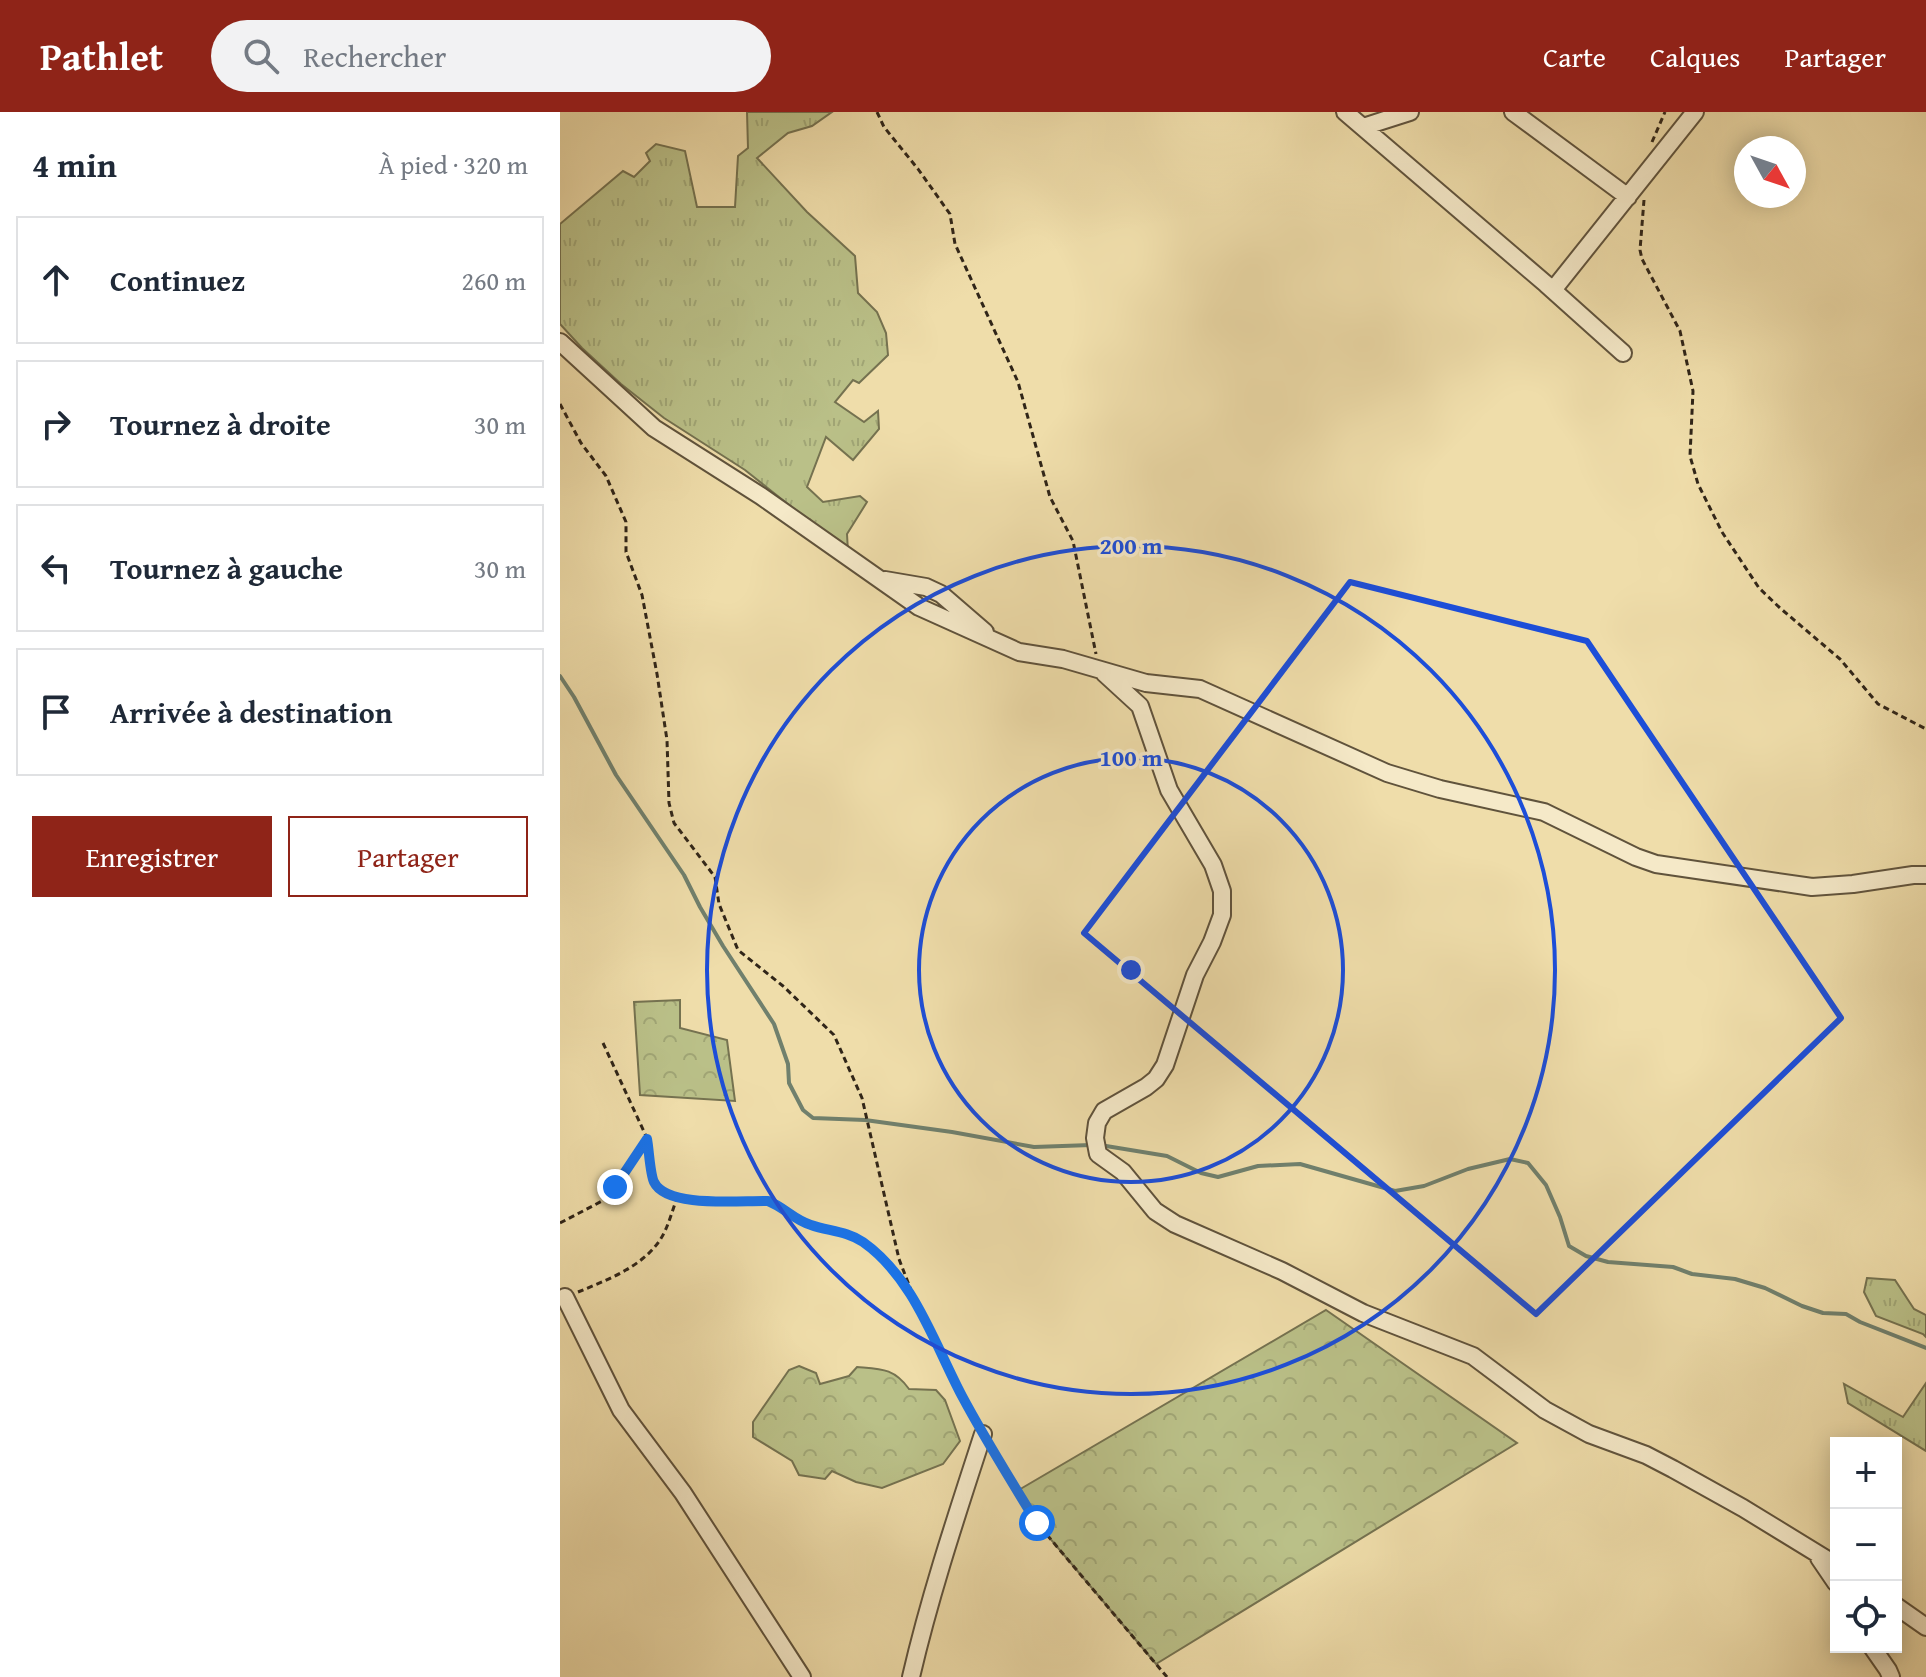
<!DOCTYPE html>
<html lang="fr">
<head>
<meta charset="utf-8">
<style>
	:root { --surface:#fff; --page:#f2f2f3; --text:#1f2937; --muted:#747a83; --line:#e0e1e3; --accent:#8f2418 }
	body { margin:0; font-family:"Gentium Book Plus",serif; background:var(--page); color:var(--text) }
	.controls { position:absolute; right:24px; bottom:24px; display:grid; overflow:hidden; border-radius:0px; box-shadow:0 4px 20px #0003 }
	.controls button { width:72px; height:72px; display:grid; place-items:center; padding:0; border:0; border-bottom:2px solid var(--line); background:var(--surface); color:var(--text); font:40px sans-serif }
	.compass { position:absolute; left:1174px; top:24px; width:72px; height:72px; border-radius:50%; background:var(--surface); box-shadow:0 4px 20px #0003; rotate:130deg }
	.stop { position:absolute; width:24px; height:24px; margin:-18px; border:6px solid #1a73e8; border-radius:50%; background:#fff }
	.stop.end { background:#1a73e8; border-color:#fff; box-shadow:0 2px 8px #0008 }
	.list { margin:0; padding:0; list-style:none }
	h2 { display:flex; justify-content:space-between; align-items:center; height:104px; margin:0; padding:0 32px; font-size:34px }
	h2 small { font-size:26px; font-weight:400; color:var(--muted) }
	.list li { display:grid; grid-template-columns:52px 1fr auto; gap:24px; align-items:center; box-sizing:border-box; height:128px; margin:0 16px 16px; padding:0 16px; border:2px solid var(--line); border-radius:0px }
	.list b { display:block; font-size:30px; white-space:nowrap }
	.list em { font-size:26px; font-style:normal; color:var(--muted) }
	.actions { display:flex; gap:16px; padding:24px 32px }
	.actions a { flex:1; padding:18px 0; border:2px solid var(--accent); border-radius:0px; text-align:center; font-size:28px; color:var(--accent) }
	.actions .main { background:var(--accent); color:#fff }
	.icon { flex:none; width:44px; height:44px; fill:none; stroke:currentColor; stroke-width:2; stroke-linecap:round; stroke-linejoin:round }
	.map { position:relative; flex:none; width:1366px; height:1565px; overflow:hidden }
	header { display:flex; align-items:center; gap:48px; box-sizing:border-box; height:112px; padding:0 40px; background:var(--accent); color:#fff }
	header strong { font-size:38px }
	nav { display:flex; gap:44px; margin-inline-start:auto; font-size:28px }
	.search { width:560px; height:72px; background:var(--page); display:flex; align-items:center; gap:20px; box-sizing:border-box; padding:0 28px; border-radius:44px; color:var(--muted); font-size:30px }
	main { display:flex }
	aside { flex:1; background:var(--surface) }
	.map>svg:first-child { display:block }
	.grass { fill:url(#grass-tufts); stroke:#757250; stroke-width:2 }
	.forest { fill:url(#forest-crowns); stroke:#757250; stroke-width:2 }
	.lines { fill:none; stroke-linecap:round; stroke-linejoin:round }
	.stream { stroke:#70806d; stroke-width:4 }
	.minor-casing { stroke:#60533c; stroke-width:20 }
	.path { stroke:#302518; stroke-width:3; stroke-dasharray:6 4; stroke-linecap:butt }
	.minor { stroke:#f5e9c8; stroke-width:16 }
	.route { stroke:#1a73e8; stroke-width:10 }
	.marked { fill:none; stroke:#1d4ed8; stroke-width:6; stroke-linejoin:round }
	.ring { fill:none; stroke:#1d4ed8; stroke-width:4 }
	.centre { fill:#1d4ed8; stroke:#f5e9c8; stroke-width:4 }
	.ring-label { font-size:24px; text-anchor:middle; font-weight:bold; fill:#1d4ed8; stroke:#f5e9c8; stroke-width:7; stroke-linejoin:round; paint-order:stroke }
</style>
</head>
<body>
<header>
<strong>Pathlet</strong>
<div class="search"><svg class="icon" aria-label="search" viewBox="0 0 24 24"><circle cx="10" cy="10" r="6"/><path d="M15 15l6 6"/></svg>Rechercher</div>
<nav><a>Carte</a><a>Calques</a><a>Partager</a></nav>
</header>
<main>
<aside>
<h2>4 min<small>À pied · 320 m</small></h2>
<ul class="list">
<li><svg class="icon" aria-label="ahead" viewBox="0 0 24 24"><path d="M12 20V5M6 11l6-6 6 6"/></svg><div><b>Continuez</b></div><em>260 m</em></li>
<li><svg class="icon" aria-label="right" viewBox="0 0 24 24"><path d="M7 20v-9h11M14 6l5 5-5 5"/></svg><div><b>Tournez à droite</b></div><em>30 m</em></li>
<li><svg class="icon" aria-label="left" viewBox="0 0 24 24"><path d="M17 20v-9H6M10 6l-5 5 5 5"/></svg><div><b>Tournez à gauche</b></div><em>30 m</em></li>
<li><svg class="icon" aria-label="arrive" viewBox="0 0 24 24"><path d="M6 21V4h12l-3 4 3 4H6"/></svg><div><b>Arrivée à destination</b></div></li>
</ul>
<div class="actions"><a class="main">Enregistrer</a><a>Partager</a></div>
</aside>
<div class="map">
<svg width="1366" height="1565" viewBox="0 0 1366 1565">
	<defs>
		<pattern id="grass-tufts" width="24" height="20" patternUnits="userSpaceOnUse" patternTransform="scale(2)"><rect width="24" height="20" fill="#bac088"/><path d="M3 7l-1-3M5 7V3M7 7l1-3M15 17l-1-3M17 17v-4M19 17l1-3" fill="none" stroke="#a0a575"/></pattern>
		<pattern id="forest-crowns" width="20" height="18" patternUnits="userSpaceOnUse" patternTransform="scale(2)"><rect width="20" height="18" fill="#bac088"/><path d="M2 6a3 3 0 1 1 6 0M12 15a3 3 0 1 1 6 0" fill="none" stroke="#a0a575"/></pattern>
	</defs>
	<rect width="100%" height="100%" fill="#efddaa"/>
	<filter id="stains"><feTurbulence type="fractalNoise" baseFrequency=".0025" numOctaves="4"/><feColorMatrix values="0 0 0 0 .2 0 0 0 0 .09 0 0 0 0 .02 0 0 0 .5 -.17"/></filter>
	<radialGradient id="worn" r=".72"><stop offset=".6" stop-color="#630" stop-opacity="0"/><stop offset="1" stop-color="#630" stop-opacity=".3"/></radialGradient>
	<path class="grass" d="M187,0H272L252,14L228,21L197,46L247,100L295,144L298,181L317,200L326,221L328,243L299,271L293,268L275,290L304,310L318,299L319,317L293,348L266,325L247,375L263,390L300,384L307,390L287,422L288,440L185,358L104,306L61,272L22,236L0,212V112L63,59L74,65L90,49L86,41L96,32L125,39L137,95H175L178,44L188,36Z
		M1307,1166L1335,1168L1354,1197L1366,1203V1225L1363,1222L1316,1204L1304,1180Z
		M1366,1271V1339L1288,1291L1284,1272L1343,1305Z"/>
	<path class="forest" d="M120,888V916L167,928L175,989L80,983L74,890Z
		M766,1198L957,1331L596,1552L477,1411L457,1379Z
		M239,1254L256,1261L260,1272L289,1264L297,1255C321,1257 334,1256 349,1277L376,1278L385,1288L400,1329L383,1352L322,1376L296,1370L272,1359L265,1367L239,1363L232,1349L193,1325V1310L229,1258Z"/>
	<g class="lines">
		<path class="stream" d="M0,564L14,585L56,663L124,763L140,795L163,834L214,912L228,952L229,971L243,998L253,1006L305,1008L392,1020L474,1035L531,1033
			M540,1033L607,1044L641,1061L658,1065L698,1054L740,1052L835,1079L864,1074L908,1057L950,1047L968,1051L986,1073L1000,1105L1009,1134L1026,1144L1048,1150L1113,1155L1132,1162L1175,1167L1205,1176L1242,1194L1263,1201L1286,1202L1300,1210L1366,1236"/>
		<g class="minor-casing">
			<path id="minor" d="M785,0L986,172L1063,241
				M953,0L1068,85
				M803,15L850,0
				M993,178L1135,0
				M0,230L94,316L201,384L359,495L459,540L503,547L586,571L640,577L827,661L880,677L984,700L1076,745L1096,752L1252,775L1293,772L1353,763H1366
				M325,468L366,475L381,482L425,520
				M544,561L580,594L609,678L653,753L662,779V803L652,830L635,863L605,953L596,967L586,975L544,999L537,1011L535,1026L538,1042L563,1060L595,1099L615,1112L722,1159L803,1201L913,1244L985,1298L1029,1322L1086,1343L1113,1357L1183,1396L1276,1453
				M5,1185L61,1298L123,1381L242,1565
				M1259,1446L1276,1471
				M1336,1494L1366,1515
				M1312,1535L1328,1558L1331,1565
				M351,1565C370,1483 397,1402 423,1322"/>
		</g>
		<path class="path" d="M317,0L324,15L358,57L390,102L395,132L458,270L490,385L513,429L536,542
			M1092,30L1105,0
			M1084,88L1080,138L1082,147L1120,219L1133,279L1130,344L1138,372L1162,420L1199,476L1220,496L1280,547L1318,592L1366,617
			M0,292L21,331L46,364L66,410V440L82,483L97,562L107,628L109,691L114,711L155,765L159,792L178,838L223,874L274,923L302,986L339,1147L354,1186L417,1312
			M43,931L86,1024L94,1071L103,1079L117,1086L142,1089H208C222,1094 232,1105 246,1111C259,1117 274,1117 288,1122C315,1131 334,1160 350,1181
			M0,1111L44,1088L55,1075L86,1027
			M18,1180C47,1168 82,1155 100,1128C108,1116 112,1099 117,1086
			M433,1339L477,1411L607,1565"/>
		<use href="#minor" class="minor"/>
	</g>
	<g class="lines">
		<path class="route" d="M55,1075L87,1027C89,1037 90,1062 94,1070C107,1097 183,1088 208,1089C224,1095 234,1108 251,1113C268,1119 287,1119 303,1130C354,1166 374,1231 402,1284C425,1327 451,1369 477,1411"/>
	</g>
	<path class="marked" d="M790,470L1027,529L1281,906L976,1202L524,821Z"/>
	<g class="ring">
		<circle cx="571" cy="858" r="212"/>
		<circle cx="571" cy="858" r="424"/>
	</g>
	<circle cx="571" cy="858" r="12" class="centre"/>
	<g class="ring-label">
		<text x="571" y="442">200 m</text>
		<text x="571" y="654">100 m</text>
	</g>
	<rect width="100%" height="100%" filter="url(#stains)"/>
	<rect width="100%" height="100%" fill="url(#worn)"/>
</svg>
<div class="controls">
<button>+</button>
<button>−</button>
<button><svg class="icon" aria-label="locate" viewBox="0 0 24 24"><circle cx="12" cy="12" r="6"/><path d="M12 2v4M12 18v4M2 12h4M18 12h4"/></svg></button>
</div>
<svg class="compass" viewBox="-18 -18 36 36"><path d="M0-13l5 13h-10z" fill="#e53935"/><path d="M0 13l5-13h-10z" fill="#747a83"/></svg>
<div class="stop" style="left:477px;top:1411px"></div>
<div class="stop end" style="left:55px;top:1075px"></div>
</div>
</main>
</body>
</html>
